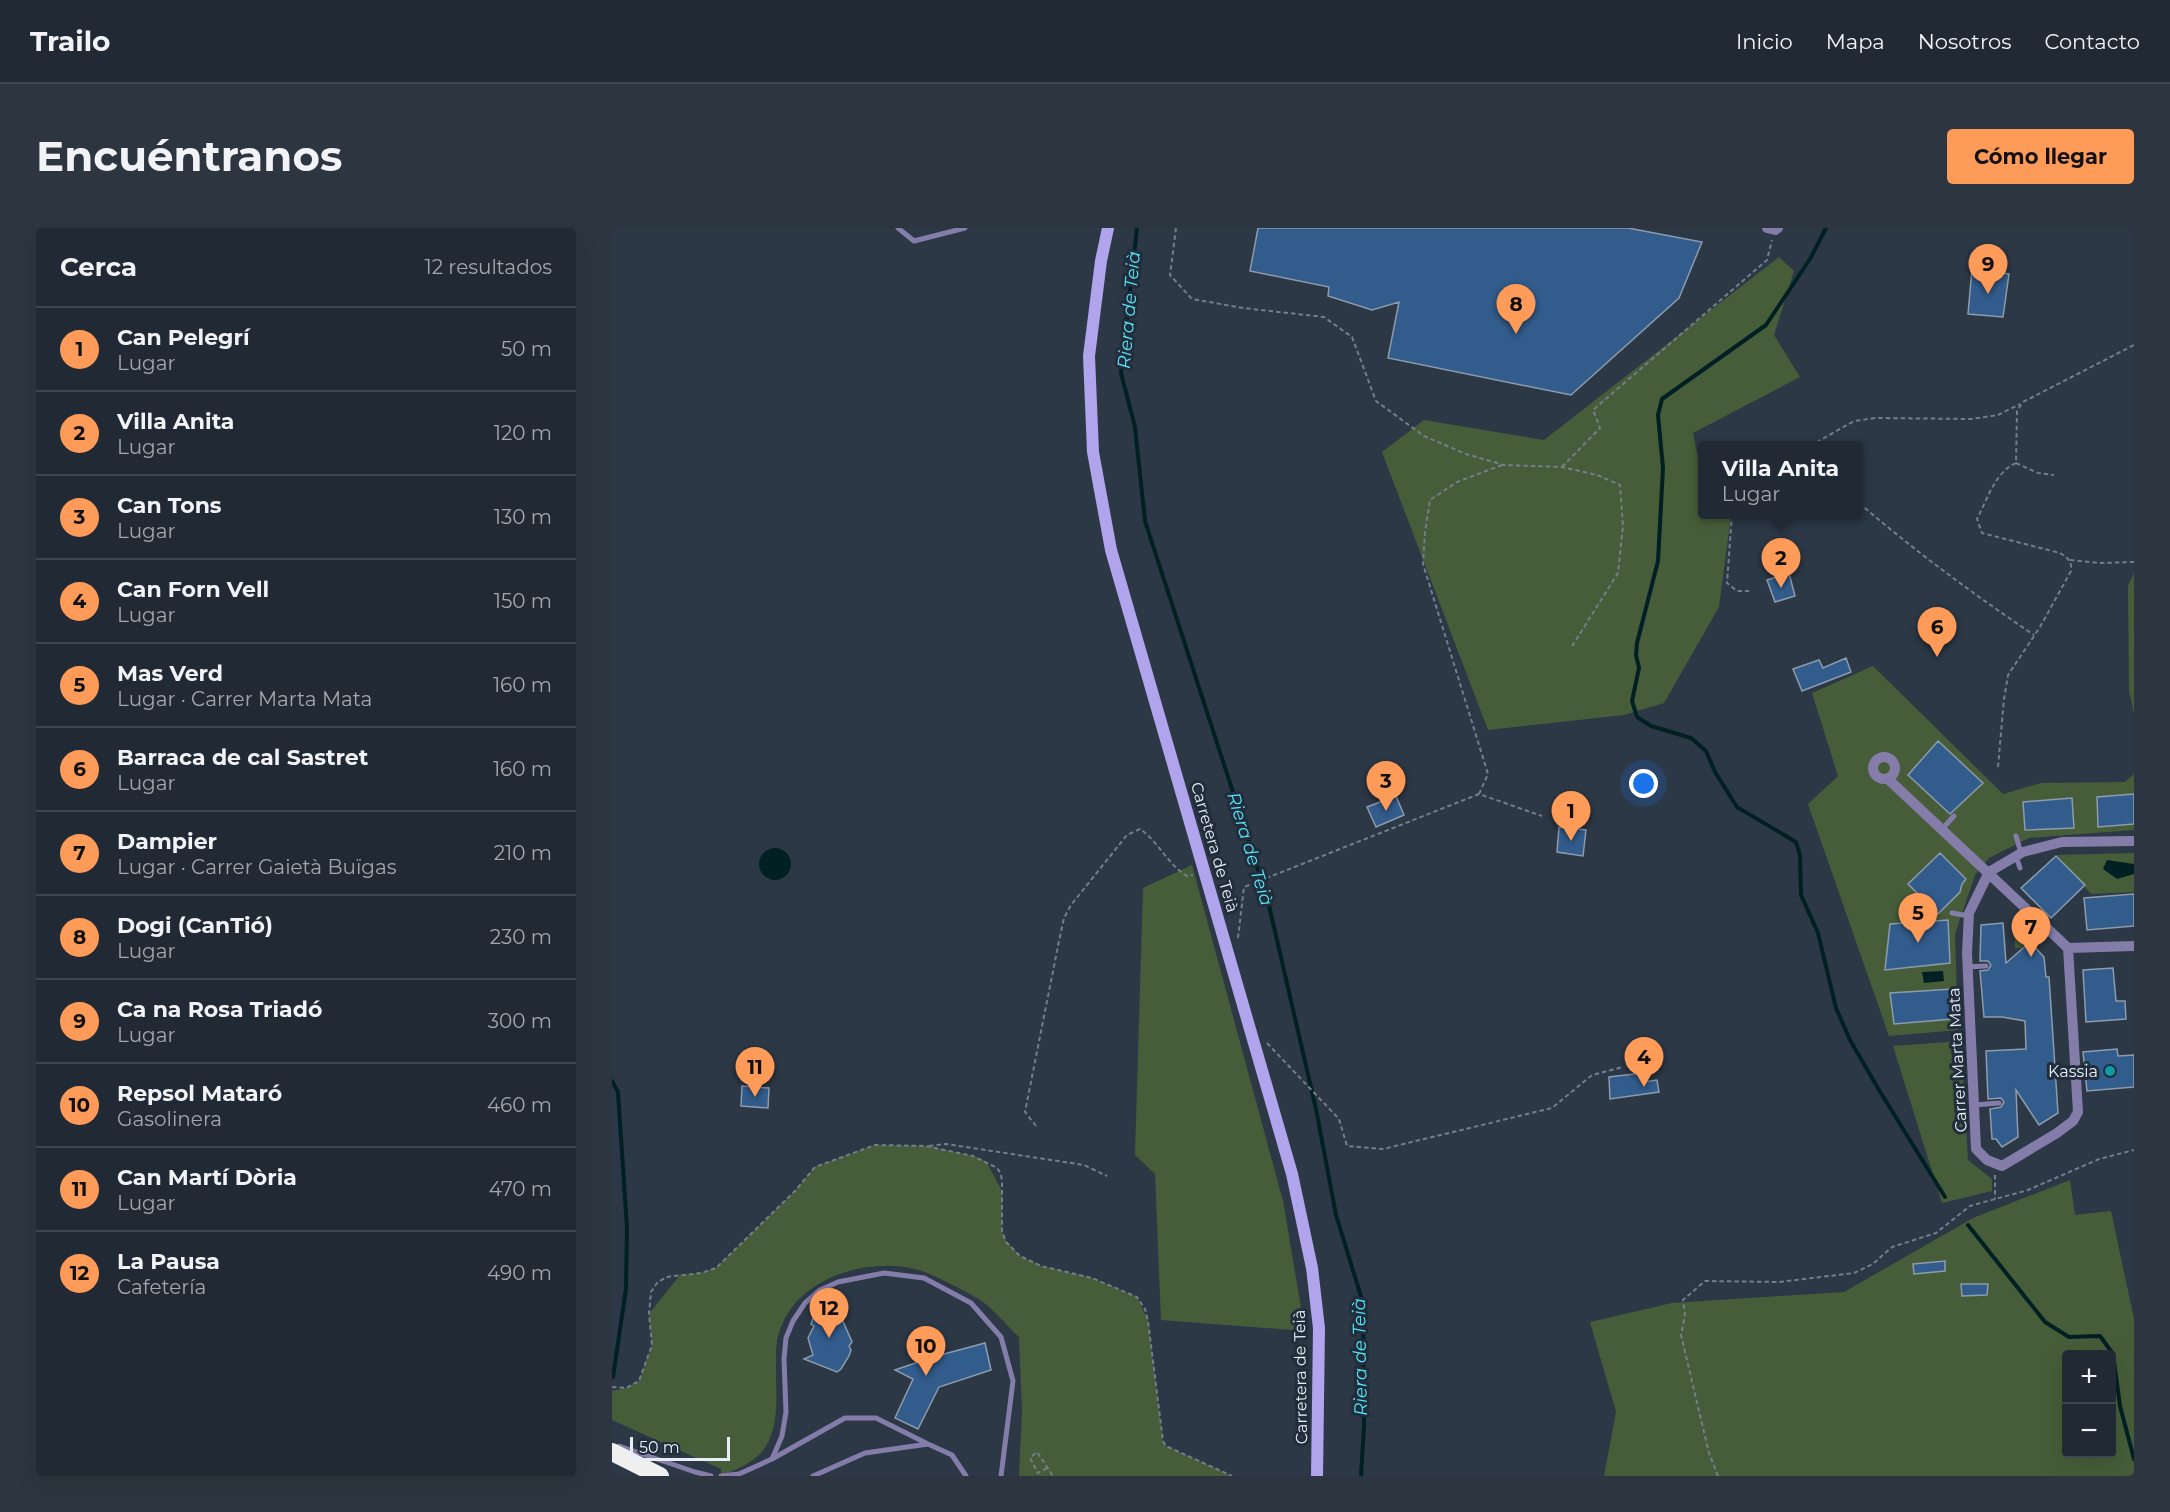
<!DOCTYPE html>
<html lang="es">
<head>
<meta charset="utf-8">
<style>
	:root { --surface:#212a34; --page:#2d3640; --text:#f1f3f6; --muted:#a2a7ac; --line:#3e464f; --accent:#fe9b59 }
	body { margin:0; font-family:Montserrat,sans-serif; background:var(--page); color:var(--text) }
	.controls { position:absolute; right:18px; bottom:18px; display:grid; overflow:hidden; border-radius:6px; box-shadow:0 6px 24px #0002 }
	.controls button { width:54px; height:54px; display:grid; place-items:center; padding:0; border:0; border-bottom:2px solid var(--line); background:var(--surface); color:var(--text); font:30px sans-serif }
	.scale { position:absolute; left:18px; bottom:15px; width:100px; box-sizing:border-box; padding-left:6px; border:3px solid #e7eef7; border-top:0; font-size:16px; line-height:21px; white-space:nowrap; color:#e7eef7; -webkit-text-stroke:4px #222d3b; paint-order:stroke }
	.you { position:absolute; left:1032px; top:556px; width:21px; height:21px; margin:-15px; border:4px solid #fff; border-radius:50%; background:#1a73e8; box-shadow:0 0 0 9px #1a73e833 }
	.badge { display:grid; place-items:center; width:39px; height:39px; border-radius:50%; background:var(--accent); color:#111; font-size:20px; font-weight:700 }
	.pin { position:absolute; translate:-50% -50px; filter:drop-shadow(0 2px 3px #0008) }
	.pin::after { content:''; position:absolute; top:32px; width:21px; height:18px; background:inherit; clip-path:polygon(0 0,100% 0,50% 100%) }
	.popup { position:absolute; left:1086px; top:213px; width:165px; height:78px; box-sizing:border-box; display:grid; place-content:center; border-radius:6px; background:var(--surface); filter:drop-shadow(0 2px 4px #0005); font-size:20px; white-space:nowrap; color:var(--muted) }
	.popup b { font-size:22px; color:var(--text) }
	.popup::after { content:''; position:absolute; left:50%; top:100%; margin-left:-12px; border:12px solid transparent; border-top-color:var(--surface) }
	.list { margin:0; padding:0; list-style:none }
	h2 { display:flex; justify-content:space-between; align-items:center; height:78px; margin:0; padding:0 24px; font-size:26px }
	h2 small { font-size:20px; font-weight:400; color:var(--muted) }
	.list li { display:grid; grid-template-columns:39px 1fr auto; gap:18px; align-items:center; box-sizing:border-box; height:84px; padding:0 24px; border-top:2px solid var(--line) }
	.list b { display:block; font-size:22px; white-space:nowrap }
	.list p { margin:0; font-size:20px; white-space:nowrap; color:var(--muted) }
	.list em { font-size:20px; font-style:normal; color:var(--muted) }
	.map { position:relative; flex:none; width:1522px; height:1248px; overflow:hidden; border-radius:6px }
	header { display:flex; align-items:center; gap:36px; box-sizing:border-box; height:84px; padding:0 30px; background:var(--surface); border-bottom:2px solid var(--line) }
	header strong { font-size:28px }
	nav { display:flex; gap:33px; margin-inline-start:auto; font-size:21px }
	.intro { display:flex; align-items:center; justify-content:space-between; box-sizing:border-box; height:144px; padding:0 36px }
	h1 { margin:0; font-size:42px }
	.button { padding:15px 27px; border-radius:6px; background:var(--accent); color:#111; font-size:21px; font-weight:700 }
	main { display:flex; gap:36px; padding:0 36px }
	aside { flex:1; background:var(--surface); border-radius:6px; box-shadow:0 6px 24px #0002 }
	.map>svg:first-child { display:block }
	.green { fill:#475d39; fill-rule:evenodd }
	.water { fill:#012024 }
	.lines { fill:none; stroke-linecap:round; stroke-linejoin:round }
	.stream { stroke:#012024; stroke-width:4 }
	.building { fill:#325c8c; stroke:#8e9bac; stroke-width:1.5 }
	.path { stroke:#747e8a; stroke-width:2; stroke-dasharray:4.5 3; stroke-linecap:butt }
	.lane { stroke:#847daa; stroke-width:5 }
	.street { stroke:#847daa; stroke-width:10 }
	.secondary { stroke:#b0a4ec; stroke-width:12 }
	.highway { stroke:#efefef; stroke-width:18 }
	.culture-dot { fill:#0f9aa8; stroke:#222d3b; stroke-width:2 }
	.labels { text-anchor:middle; stroke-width:6; stroke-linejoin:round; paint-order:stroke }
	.street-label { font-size:16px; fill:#e7eef7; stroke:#222d3b }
	.poi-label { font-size:16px; fill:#e7eef7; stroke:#222d3b; text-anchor:end }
	.water-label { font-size:18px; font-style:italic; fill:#56e3f8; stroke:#222d3b }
</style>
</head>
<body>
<header>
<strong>Trailo</strong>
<nav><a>Inicio</a><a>Mapa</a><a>Nosotros</a><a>Contacto</a></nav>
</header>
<div class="intro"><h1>Encuéntranos</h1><a class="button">Cómo llegar</a></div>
<main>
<aside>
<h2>Cerca<small>12 resultados</small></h2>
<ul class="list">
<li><span class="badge">1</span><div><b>Can Pelegrí</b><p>Lugar</p></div><em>50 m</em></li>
<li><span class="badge">2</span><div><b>Villa Anita</b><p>Lugar</p></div><em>120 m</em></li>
<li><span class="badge">3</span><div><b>Can Tons</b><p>Lugar</p></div><em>130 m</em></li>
<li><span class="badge">4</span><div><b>Can Forn Vell</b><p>Lugar</p></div><em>150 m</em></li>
<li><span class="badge">5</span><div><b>Mas Verd</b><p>Lugar · Carrer Marta Mata</p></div><em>160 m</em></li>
<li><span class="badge">6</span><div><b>Barraca de cal Sastret</b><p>Lugar</p></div><em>160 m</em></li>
<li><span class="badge">7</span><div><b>Dampier</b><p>Lugar · Carrer Gaietà Buïgas</p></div><em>210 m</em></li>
<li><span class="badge">8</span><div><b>Dogi (CanTió)</b><p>Lugar</p></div><em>230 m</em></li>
<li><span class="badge">9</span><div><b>Ca na Rosa Triadó</b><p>Lugar</p></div><em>300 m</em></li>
<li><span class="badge">10</span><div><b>Repsol Mataró</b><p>Gasolinera</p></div><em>460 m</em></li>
<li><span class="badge">11</span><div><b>Can Martí Dòria</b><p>Lugar</p></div><em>470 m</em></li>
<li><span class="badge">12</span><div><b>La Pausa</b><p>Cafetería</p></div><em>490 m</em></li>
</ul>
</aside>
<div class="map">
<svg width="1522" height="1248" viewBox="0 0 1522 1248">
	<rect width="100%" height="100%" fill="#2c3846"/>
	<path class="green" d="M1167,29L1182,43L1162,107L1188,149L1081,205L1091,255V286L1119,287L1107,379L1052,475L1012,487L876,502L770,224L812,192L932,212Z
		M1522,345V486L1517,462L1516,358Z
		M1261,438L1391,566L1429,555L1513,554L1522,546V602L1417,610L1377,630L1363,647L1343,706L1346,802L1277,808L1196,576L1226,548L1200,465Z
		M1522,625V664L1479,666L1445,627Z
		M580,637L671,973L693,1103L549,1092L543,946L523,927L531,660Z
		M1411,694L1425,708L1409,720H1403L1402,701Z
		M1349,813L1356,932L1380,951V963L1330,975L1281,818Z
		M263,917L314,918L361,928L374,933L390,963V1003L394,1013L408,1028L429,1038L480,1050L525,1069L536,1093L551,1213L554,1218L620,1248H407L410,1182L407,1109C395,1098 384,1084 371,1074C362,1067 322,1047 310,1043C260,1027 186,1048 168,1102C163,1115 164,1129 164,1143C164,1172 169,1211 142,1231C132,1239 120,1243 109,1248V1241L0,1192V1163L14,1160L27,1153L40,1117L37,1086L68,1047L89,1045L104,1040L183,963L203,939Z
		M1458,952L1463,987L1499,983L1522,1091V1248H992L1004,1184L978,1094L1060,1075L1232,1064L1361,990ZM1454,1126H1500V1226H1454Z"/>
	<path class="water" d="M147 636a16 16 0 1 1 32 0a16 16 0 1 1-32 0Z
		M1495,632L1522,636V646L1505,651L1491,641Z
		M1331,743L1332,753L1312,755L1310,744Z"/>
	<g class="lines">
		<path class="stream" d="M525,0L509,145L523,199L533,293L655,669L704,881L724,987L751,1075L752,1198L749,1248
			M1214,0L1198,31L1154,97L1050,171L1046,187L1051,240L1046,333L1025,415L1024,427L1027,440L1020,473L1025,489L1039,498L1079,510L1094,523L1103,544L1125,579L1184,614L1188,627L1189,667L1206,705L1224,780L1238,812L1267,862L1333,969
			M0,853L6,864L15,1000L14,1061L1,1149
			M1356,997L1433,1094L1457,1109L1488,1108L1501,1126L1508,1178L1522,1231"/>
	</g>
	<path class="building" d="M646,0H1016L1090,14L1067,70L959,167L776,130L787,74L760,82L716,68L717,59L638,43Z
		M1360,41L1397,46L1391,89L1356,86Z
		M1177,345L1183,368L1163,374L1155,352Z
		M1234,430L1239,444L1190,463L1181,441L1207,432L1211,440Z
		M1326,513L1371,555L1338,586L1296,547Z
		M1522,566V596L1486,599L1485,569Z
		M784,568L792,587L764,599L755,579Z
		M1460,570L1462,600L1413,602L1411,574Z
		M947,599L974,602L971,628L945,624Z
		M1328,625L1354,651L1350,656L1348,664L1326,686L1296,656Z
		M1444,628L1473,657L1439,690L1409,660Z
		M1522,666V698L1475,702L1472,670Z
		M1336,692L1338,735L1273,742L1278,696Z
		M1391,695L1394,735L1418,714L1432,729L1434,749H1437L1446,885L1427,897L1404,862L1406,909L1390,919L1384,911H1380L1378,881L1389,879L1392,874L1389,870L1376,871L1374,823L1414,821L1413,793L1390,789H1372L1368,743L1376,742L1379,737L1376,733H1368L1369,697Z
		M1501,740L1504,773H1513L1514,791L1474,794L1471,742Z
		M1341,761V791L1282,796L1278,765Z
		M1505,821L1506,828L1522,827V859L1475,863L1471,824Z
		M1031,845L1032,854L1045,852L1047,864L998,871L997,849Z
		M130,858L157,860L156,880L129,878Z
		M1333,1033V1043L1302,1046L1301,1036Z
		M1349,1056H1376L1375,1067L1350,1068Z
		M215,1074L224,1077L240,1114L237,1118L239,1122L237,1128L229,1141L225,1144L192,1131L201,1127L196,1110L202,1098L199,1096L201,1090L205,1088V1082L208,1077Z
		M373,1115L379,1142L327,1159L306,1201L283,1190L301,1151L283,1142L321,1129Z"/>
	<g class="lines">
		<path class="path" d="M564,0L558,47L580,71L631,80L712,89L740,109L764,173L812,208L854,226L892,237L950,239L985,247L1008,257L1011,298L1006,345L959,420
			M1198,218L1242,193L1264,190L1359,191L1386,187L1408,176
			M1404,235L1426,245L1442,247
			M950,239L988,200L981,182L1155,32L1160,12
			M1247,275C1303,323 1361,366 1422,407
			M1120,286L1115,355L1125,363H1137
			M1458,332L1488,335L1522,334
			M1386,539L1392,471L1396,447L1428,399L1459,343C1460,333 1456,330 1448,325L1370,305L1365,291C1375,272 1383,244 1404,235L1405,183L1411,174L1522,117
			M867,566L876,546L811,336L813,304L818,272L845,254L890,237
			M626,710L632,659L867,566L930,588
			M655,815L727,891L735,918L771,921L940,880L980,847L1011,839
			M424,898L413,884L447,713L452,690L459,677L515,607L528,601C547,614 555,636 575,648L581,647
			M317,918L334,916L472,937L495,948
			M1383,947V971
			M0,1159L14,1160L27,1153L40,1117L37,1086L39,1064L45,1055L54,1049L89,1045L104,1040L183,963L203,939L263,917L314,918L361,928L385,940L389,946L390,954V1003L394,1014L408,1028L429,1038L480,1050L525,1069L533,1081L536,1093L551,1213L554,1218L620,1248
			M435,1240L426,1245L418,1230L425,1224L441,1248
			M1106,1248L1097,1225L1069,1107L1073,1087L1071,1072L1093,1053L1167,1054L1242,1045L1261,1036L1280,1019L1324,1005L1358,978L1416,962L1487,931L1522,922"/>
		<path class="lane" d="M286,0L302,13L353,0
			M1330,601L1342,588
			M1404,608L1409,625
			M1404,628L1408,640
			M1340,685L1357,688
			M1355,739L1374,738
			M1362,877L1387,875
			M7,1218L83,1244L99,1248
			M160,1231L233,1190H264L314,1215
			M109,1248L127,1246L160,1231L170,1208L174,1184L172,1131L174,1110L181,1093L193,1075L208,1062L226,1054L272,1045L312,1050L359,1075L389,1109L401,1153L389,1248
			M201,1248L253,1225L316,1216L340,1227L354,1248"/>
		<path class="street" d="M1155,0L1163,2L1166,0
			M1261 540a11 11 0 1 1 22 0a11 11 0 1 1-22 0Z
			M1276,551L1456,720
			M1456,720L1466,884L1461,893L1445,905L1390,938L1375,932L1364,921L1355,725L1357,685L1377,644L1411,624L1450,614L1522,613
			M1456,720L1522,718"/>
		<path class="secondary" d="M496,0L489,33L477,128L481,224L499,322L680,946L700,1040L707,1100L705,1248"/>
		<path class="highway" d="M0,1224L48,1248"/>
	</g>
	<circle class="culture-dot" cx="1498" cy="843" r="6"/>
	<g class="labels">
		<g class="street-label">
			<text transform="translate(603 619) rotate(74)" y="6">Carretera de Teià</text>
			<text transform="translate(1345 832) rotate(-93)" y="6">Carrer Marta Mata</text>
			<text transform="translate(688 1149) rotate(-91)" y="6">Carretera de Teià</text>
		</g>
		<g class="poi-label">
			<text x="1486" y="849">Kassia</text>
		</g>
		<g class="water-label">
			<text transform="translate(517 82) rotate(-85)" y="6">Riera de Teià</text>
			<text transform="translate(638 621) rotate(73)" y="6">Riera de Teià</text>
			<text transform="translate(748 1129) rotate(-91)" y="6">Riera de Teià</text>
		</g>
	</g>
</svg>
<div class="controls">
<button>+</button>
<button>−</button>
</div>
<div class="scale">50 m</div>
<div class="you"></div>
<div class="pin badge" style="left:959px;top:613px">1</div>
<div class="pin badge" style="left:1169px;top:360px">2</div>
<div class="popup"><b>Villa Anita</b>Lugar</div>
<div class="pin badge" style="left:774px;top:583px">3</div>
<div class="pin badge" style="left:1032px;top:859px">4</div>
<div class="pin badge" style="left:1306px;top:715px">5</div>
<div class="pin badge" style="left:1325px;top:429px">6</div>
<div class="pin badge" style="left:1419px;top:729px">7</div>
<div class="pin badge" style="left:904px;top:106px">8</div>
<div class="pin badge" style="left:1376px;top:66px">9</div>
<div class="pin badge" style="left:314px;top:1148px">10</div>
<div class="pin badge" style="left:143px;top:869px">11</div>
<div class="pin badge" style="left:217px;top:1110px">12</div>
</div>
</main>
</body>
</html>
